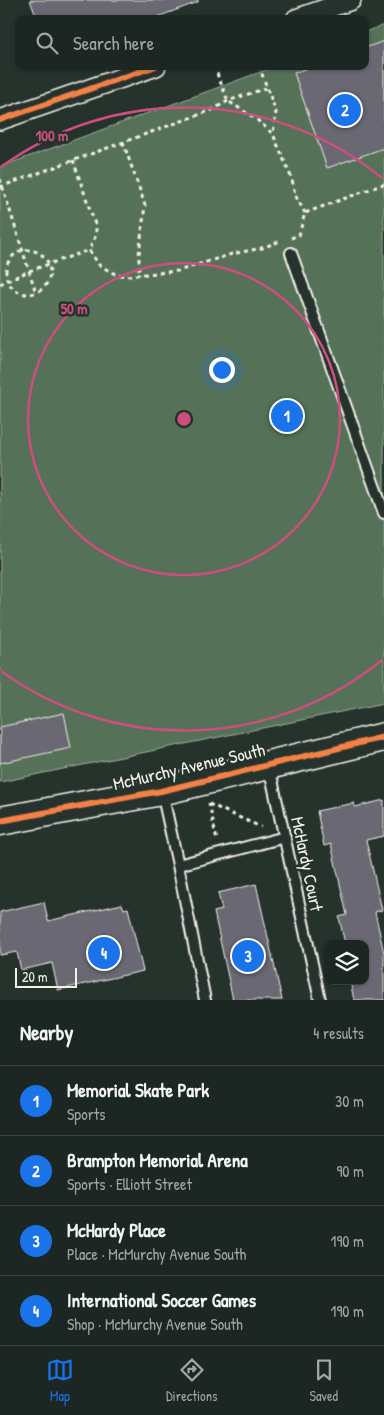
<!DOCTYPE html>
<html lang="en">
<head>
<meta charset="utf-8">
<style>
	:root { --surface:#1c2622; --page:#29322f; --text:#f1f3f6; --muted:#a0a5a5; --line:#3a4340; --accent:#1a73e8 }
	body { margin:0; font-family:"Patrick Hand",sans-serif; background:var(--page); color:var(--text) }
	.controls { position:absolute; right:15px; bottom:15px; display:grid; overflow:hidden; border-radius:10px; box-shadow:0 1px 4px #0004 }
	.controls button { width:45px; height:45px; display:grid; place-items:center; padding:0; border:0; border-bottom:1px solid var(--line); background:var(--surface); color:var(--text); font:25px sans-serif }
	.scale { position:absolute; left:15px; bottom:12px; width:62px; box-sizing:border-box; padding-left:5px; border:2px solid #f4f1e8; border-top:0; font-size:14px; line-height:18px; white-space:nowrap; color:#f4f1e8; -webkit-text-stroke:4px #26332d; paint-order:stroke }
	.you { position:absolute; left:221px; top:369px; width:18px; height:18px; margin:-12px; border:4px solid #fff; border-radius:50%; background:#1a73e8; box-shadow:0 0 0 8px #1a73e833 }
	.badge { display:grid; place-items:center; width:32px; height:32px; border-radius:50%; background:var(--accent); color:#fff; font-size:16px; font-weight:700 }
	.pin { position:absolute; translate:-50% -50%; border:2px solid #fff; box-shadow:0 1px 5px #0006 }
	.list { margin:0; padding:0; list-style:none }
	h2 { display:flex; justify-content:space-between; align-items:center; height:65px; margin:0; padding:0 20px; font-size:21px }
	h2 small { font-size:16px; font-weight:400; color:var(--muted) }
	.list li { display:grid; grid-template-columns:32px 1fr auto; gap:15px; align-items:center; box-sizing:border-box; height:70px; padding:0 20px; border-top:1px solid var(--line) }
	.list b { display:block; font-size:19px; white-space:nowrap }
	.list p { margin:0; font-size:16px; white-space:nowrap; color:var(--muted) }
	.list em { font-size:16px; font-style:normal; color:var(--muted) }
	.icon { flex:none; width:28px; height:28px; fill:none; stroke:currentColor; stroke-width:2; stroke-linecap:round; stroke-linejoin:round }
	.map { position:relative; flex:none; width:384px; height:1000px; overflow:hidden }
	.search { position:absolute; background:var(--surface); box-shadow:0 1px 4px #0004; left:15px; right:15px; top:15px; height:55px; display:flex; align-items:center; gap:12px; box-sizing:border-box; padding:0 18px; border-radius:10px; color:var(--muted); font-size:19px }
	.sheet { height:345px; background:var(--surface) }
	nav { display:flex; justify-content:space-around; align-items:center; box-sizing:border-box; height:70px; border-top:1px solid var(--line); background:var(--surface); font-size:14px; color:var(--muted) }
	nav a { display:grid; justify-items:center; gap:2px }
	nav .on { color:var(--accent) }
	.map>svg:first-child { display:block }
	.green { fill:#557158; stroke:#a4b1a0 }
	.building { fill:#6a6773; stroke:#f4f1e8 }
	.lines { fill:none; stroke-linecap:round; stroke-linejoin:round }
	.lane-casing { stroke:#f4f1e8; stroke-width:14 }
	.street-casing { stroke:#f4f1e8; stroke-width:22 }
	.secondary-casing { stroke:#f4f1e8; stroke-width:31 }
	.path { stroke:#f4f1e8; stroke-width:3; stroke-dasharray:4 4; stroke-linecap:butt }
	.lane { stroke:#26332d; stroke-width:10 }
	.street { stroke:#26332d; stroke-width:19 }
	.secondary { stroke:#26332d; stroke-width:28 }
	.cycleway-casing { stroke:#26332d; stroke-width:9 }
	.cycleway { stroke:#f48246; stroke-width:6 }
	.ring { fill:none; stroke:#ce4e7e; stroke-width:2.5 }
	.labels { text-anchor:middle; stroke-width:5; stroke-linejoin:round; paint-order:stroke }
	.street-label { font-size:18px; fill:#f4f1e8; stroke:#26332d }
	.centre { fill:#ce4e7e; stroke:#26332d; stroke-width:2.5 }
	.ring-label { font-size:15px; text-anchor:middle; font-weight:bold; fill:#ce4e7e; stroke:#26332d; stroke-width:5; stroke-linejoin:round; paint-order:stroke }
</style>
</head>
<body>
<div class="map">
<svg width="384" height="1000" viewBox="0 0 384 1000">
	<rect width="100%" height="100%" fill="#26332d"/>
	<filter id="ink" filterUnits="userSpaceOnUse"><feTurbulence type="fractalNoise" baseFrequency=".02" numOctaves="2"/><feDisplacementMap in="SourceGraphic" scale="10" xChannelSelector="R" yChannelSelector="G"/><feConvolveMatrix kernelMatrix="1 2 1 2 8 2 1 2 1" color-interpolation-filters="sRGB"/></filter>
	<g filter="url(#ink)">
		<path class="green" d="M384,25V703L0,782V167L277,66H365V32Z"/>
		<path class="building" d="M30,0H198V2L152,19H37Z
			M384,41V148L327,168L294,73L313,66H365V48Z
			M64,713L71,748L0,763V727Z
			M384,800V836L366,840L382,910L375,912L384,953V1000H354L350,981H365V944H345L339,917L347,915L331,844L324,846L317,811L354,803L355,807Z
			M256,884L282,1000H233L214,912L222,910L218,893Z
			M44,902L48,921L122,904L124,909L128,908L143,971L58,990L52,963L21,970L17,952L0,955V912Z"/>
		<g class="lines">
			<g class="lane-casing">
				<path id="lane" d="M291,253L384,513
					M269,766L320,1000
					M162,792L178,865L205,1000
					M178,865L285,837"/>
			</g>
			<g class="street-casing">
				<path id="street" d="M296,19L351,0
					M0,120L156,66"/>
			</g>
			<g class="secondary-casing">
				<path id="secondary" d="M0,821L161,791L384,737"/>
			</g>
			<path class="path" d="M196,16L197,19
				M214,66L228,101L256,119L273,134L292,179L295,195L305,213
				M259,66L276,112L273,134
				M123,142L145,205L139,254V275
				M73,160L96,227V235L89,250
				M0,179L36,293
				M0,187L212,110L228,101L266,88
				M291,238L299,235L305,213L384,184
				M6 272a22 22 0 1 1 44 0a22 22 0 1 1-44 0Z
				M0,284L29,271L89,250L99,265L115,274L126,276L178,271L232,254L262,248L280,241
				M209,803L217,841
				M209,804L261,827"/>
			<use href="#lane" class="lane"/>
			<use href="#street" class="street"/>
			<use href="#secondary" class="secondary"/>
			<g class="cycleway-casing">
				<path id="cycleway" d="M0,120L156,66
					M0,821L161,791L384,737"/>
			</g>
			<use href="#cycleway" class="cycleway"/>
		</g>
	</g>
	<g class="ring">
		<circle cx="184" cy="419" r="156"/>
		<path d="M382 660A312 312 0 0 1 1 671M1 167A312 312 0 0 1 382 178"/>
	</g>
	<g class="labels">
		<g class="street-label">
			<text transform="translate(189 767) rotate(-13)" y="6">McMurchy Avenue South</text>
			<text transform="translate(307 864) rotate(78)" y="6">McHardy Court</text>
		</g>
	</g>
	<circle cx="184" cy="419" r="8" class="centre"/>
	<g class="ring-label">
		<text x="52" y="141">100 m</text>
		<text x="74" y="314">50 m</text>
	</g>
</svg>
<div class="controls">
<button><svg class="icon" aria-label="layers" viewBox="0 0 24 24"><path d="M12 4l9 5-9 5-9-5zM3 14l9 5 9-5"/></svg></button>
</div>
<div class="scale">20 m</div>
<div class="you"></div>
<div class="pin badge" style="left:287px;top:416px">1</div>
<div class="pin badge" style="left:345px;top:110px">2</div>
<div class="pin badge" style="left:248px;top:956px">3</div>
<div class="pin badge" style="left:104px;top:953px">4</div>
<div class="search"><svg class="icon" aria-label="search" viewBox="0 0 24 24"><circle cx="10" cy="10" r="6"/><path d="M15 15l6 6"/></svg>Search here</div>
</div>
<section class="sheet">
<h2>Nearby<small>4 results</small></h2>
<ul class="list">
<li><span class="badge">1</span><div><b>Memorial Skate Park</b><p>Sports</p></div><em>30 m</em></li>
<li><span class="badge">2</span><div><b>Brampton Memorial Arena</b><p>Sports · Elliott Street</p></div><em>90 m</em></li>
<li><span class="badge">3</span><div><b>McHardy Place</b><p>Place · McMurchy Avenue South</p></div><em>190 m</em></li>
<li><span class="badge">4</span><div><b>International Soccer Games</b><p>Shop · McMurchy Avenue South</p></div><em>190 m</em></li>
</ul>
</section>
<nav>
<a class="on"><svg class="icon" aria-label="map" viewBox="0 0 24 24"><path d="M3 6l6-2 6 2 6-2v14l-6 2-6-2-6 2zM9 4v14M15 6v14"/></svg>Map</a>
<a><svg class="icon" aria-label="directions" viewBox="0 0 24 24"><path d="M12 3l9 9-9 9-9-9zM9 14v-3h6M13 9l2 2-2 2"/></svg>Directions</a>
<a><svg class="icon" aria-label="saved" viewBox="0 0 24 24"><path d="M7 4h10v16l-5-4-5 4z"/></svg>Saved</a>
</nav>
</body>
</html>
